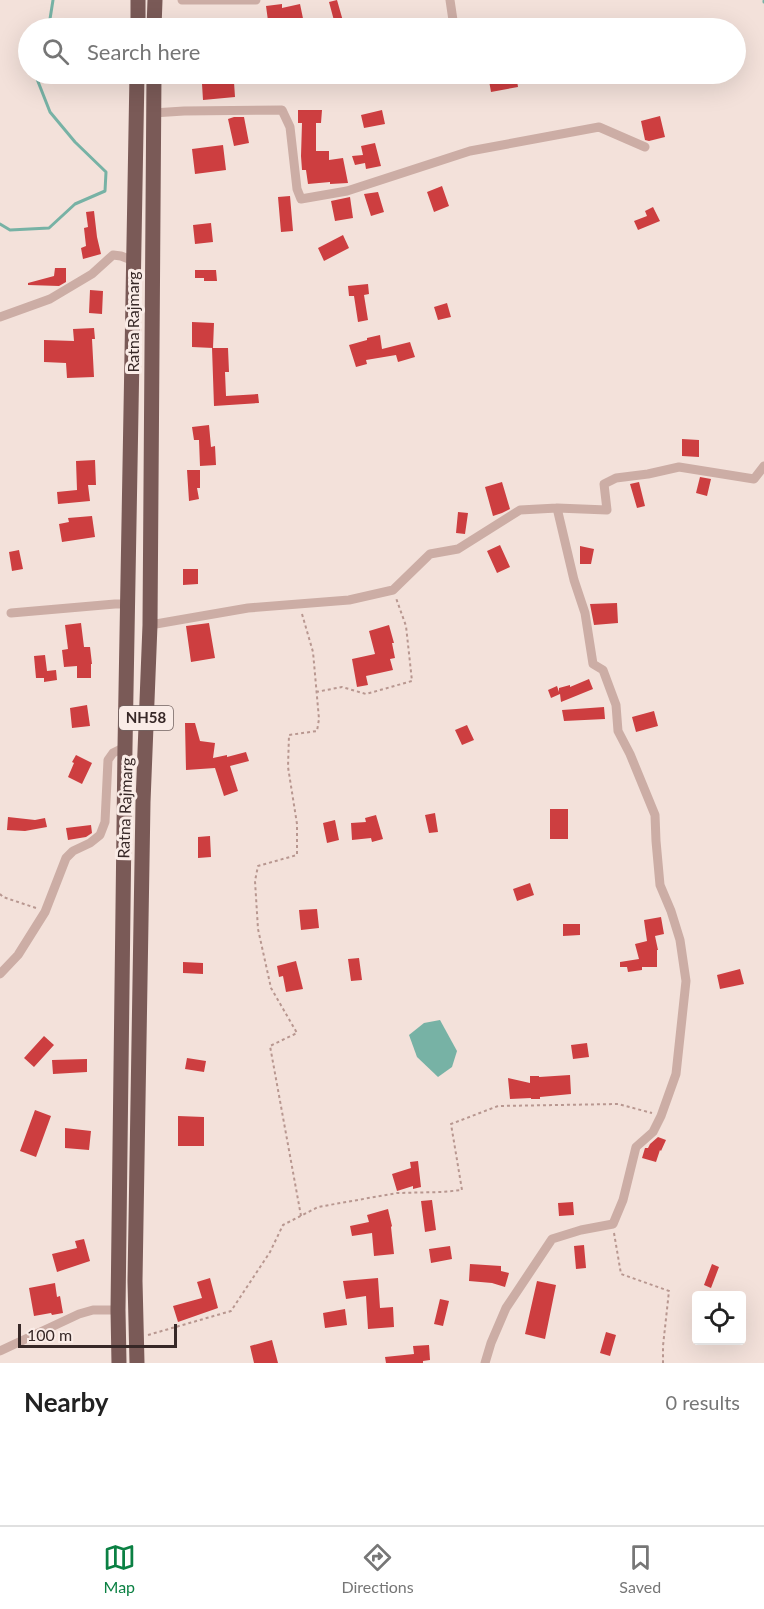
<!DOCTYPE html>
<html lang="en">
<head>
<meta charset="utf-8">
<style>
	:root { --surface:#fff; --page:#f2f2f2; --text:#222; --muted:#767676; --line:#e0e0e0; --accent:#0b8043 }
	body { margin:0; font-family:Lato,sans-serif; background:var(--page); color:var(--text) }
	.controls { position:absolute; right:18px; bottom:18px; display:grid; overflow:hidden; border-radius:6px; box-shadow:0 6px 24px #0002 }
	.controls button { width:54px; height:54px; display:grid; place-items:center; padding:0; border:0; border-bottom:2px solid var(--line); background:var(--surface); color:var(--text); font:30px sans-serif }
	.scale { position:absolute; left:18px; bottom:15px; width:159px; box-sizing:border-box; padding-left:6px; border:3px solid #372827; border-top:0; font-size:16px; line-height:21px; white-space:nowrap; color:#372827; -webkit-text-stroke:4px #faece7; paint-order:stroke }
	.list { margin:0; padding:0; list-style:none }
	h2 { display:flex; justify-content:space-between; align-items:center; height:78px; margin:0; padding:0 24px; font-size:26px }
	h2 small { font-size:20px; font-weight:400; color:var(--muted) }
	.icon { flex:none; width:33px; height:33px; fill:none; stroke:currentColor; stroke-width:2; stroke-linecap:round; stroke-linejoin:round }
	.map { position:relative; flex:none; width:764px; height:1363px; overflow:hidden }
	.search { position:absolute; background:var(--surface); box-shadow:0 6px 24px #0002; left:18px; right:18px; top:18px; height:66px; display:flex; align-items:center; gap:15px; box-sizing:border-box; padding:0 21px; border-radius:33px; color:var(--muted); font-size:22px }
	.sheet { height:162px; background:var(--surface) }
	nav { display:flex; justify-content:space-around; align-items:center; box-sizing:border-box; height:84px; border-top:2px solid var(--line); background:var(--surface); font-size:16px; color:var(--muted) }
	nav a { display:grid; justify-items:center; gap:3px }
	nav .on { color:var(--accent) }
	.map>svg:first-child { display:block }
	.water { fill:#77b2a5 }
	.lines { fill:none; stroke-linecap:round; stroke-linejoin:round }
	.stream { stroke:#77b2a5; stroke-width:3 }
	.building { fill:#cd3e40 }
	.path { stroke:#b89790; stroke-width:2; stroke-dasharray:3 3; stroke-linecap:butt }
	.minor { stroke:#ccada5; stroke-width:9 }
	.primary { stroke:#7a5a57; stroke-width:15 }
	.labels { text-anchor:middle; stroke-width:6; stroke-linejoin:round; paint-order:stroke }
	.shield { fill:#faece7; stroke:#726361; stroke-width:1.5 }
	.shield-label { font-size:15px; font-weight:bold; fill:#372827 }
	.street-label { font-size:16px; fill:#372827; stroke:#faece7 }
</style>
</head>
<body>
<div class="map">
<svg width="764" height="1363" viewBox="0 0 764 1363">
	<rect width="100%" height="100%" fill="#f3e1da"/>
	<path class="water" d="M440,1020L457,1051L452,1067L438,1077L417,1057L409,1035L424,1023Z"/>
	<g class="lines">
		<path class="stream" d="M764,1V2
			M46,28L50,19L53,0
			M0,224L10,230L49,228L75,204L105,191L106,172L75,142L50,112L37,79V74"/>
	</g>
	<path class="building" d="M337,0L345,28H336L329,2Z
		M282,4V8L300,4L305,28H290V27L269,28L266,6Z
		M496,74H516L518,87L491,92L488,75Z
		M234,82L235,97L203,100L202,84Z
		M298,110H322L321,123H316V151H329V160L343,158L348,183L330,184V182L308,184L306,170H302L301,156L302,123H298Z
		M382,110L385,124L364,128L361,115Z
		M660,116L665,137L649,141L645,140L641,121Z
		M234,117H244L249,143L234,146L228,119Z
		M375,143L381,166L366,169L365,163L355,165L352,156L363,155L361,146Z
		M223,145L226,170L195,174L192,149Z
		M442,186L449,206L434,212L427,192Z
		M378,192L384,212L371,216L364,194Z
		M290,196L293,231L281,232L278,197Z
		M350,197L353,218L335,221L331,201Z
		M653,207L660,221L638,230L634,221L647,216L645,211Z
		M94,211L97,237L101,254L83,259L81,248L86,246L84,228L88,227L86,212Z
		M211,223L213,242L195,244L193,225Z
		M343,235L349,248L324,261L318,248Z
		M55,268H66V282L59,286L28,285V283L54,276Z
		M195,270H216L217,281H204V278H195Z
		M368,284L369,294L364,295L368,320L358,322L354,296H349L348,286Z
		M90,290L103,291L102,314L89,313Z
		M447,303L451,317L438,320L434,307Z
		M192,322L214,323L213,348L192,347Z
		M94,328L95,339H92L94,377L67,378L66,363L44,362V340L74,341L73,329Z
		M380,335L382,349L410,342L415,357L398,362L396,355L366,360L367,364L356,367L349,345L367,340V338Z
		M212,348H228L229,372H225L226,396L258,394L259,403L214,406Z
		M209,425L211,447L215,446L216,465L200,466L199,440H194L192,427Z
		M682,439L699,440V457L682,456Z
		M95,460L96,485H88L90,501L58,504L57,492L77,490L76,461Z
		M187,470H200V488H197L199,499L189,501Z
		M700,477L711,479L707,496L696,493Z
		M502,482L510,509L502,513L493,516L485,487Z
		M639,482L645,506L637,508L630,484Z
		M458,512L468,513L465,534L456,533Z
		M92,516L95,537L62,542L59,524L69,522L68,518Z
		M500,545L510,567L497,573L487,551Z
		M580,546L594,549L591,564H580Z
		M19,550L23,569L12,571L9,552Z
		M183,569H198V584L183,585Z
		M617,603L618,623L594,625L590,604Z
		M81,623L84,647H90L92,664H91V678H77V666L64,667L62,650L68,649L65,625Z
		M209,623L215,658L191,662L186,626Z
		M389,625L394,643H392L395,658L390,659L393,670L366,676L368,685L357,687L352,659L375,654L369,631Z
		M45,655L47,671L56,670L57,680L44,682V678H36L34,656Z
		M589,679L593,689L561,702L560,694L551,698L548,690L557,686L559,692V688L570,685V687Z
		M87,705L90,726L72,728L70,708Z
		M604,707L605,719L564,721L562,710Z
		M654,711L658,726L636,732L632,717Z
		M185,723H195L200,741L215,743L213,758L227,755V757L246,752L249,761L230,766L238,791L224,796L215,768L186,770Z
		M467,725L474,740L462,745L455,730Z
		M76,755L92,763L82,784L68,777L74,763L72,762Z
		M550,809H568V839H550Z
		M435,813L438,832L429,833L425,815Z
		M376,815L383,839L372,842L371,838L352,840L351,823L366,822L365,818Z
		M8,817L35,820L45,818L47,827L25,831L7,830Z
		M335,820L339,840L327,843L323,823Z
		M91,825L92,833L86,837L68,840L66,828Z
		M210,836L211,857L198,858V837Z
		M530,883L534,895L517,901L513,889Z
		M317,909L319,928L301,930L299,910Z
		M661,917L664,934L655,936L658,950H657V967H642V970L628,972L627,967H620V962L639,959L635,944L647,941L644,920Z
		M563,924H580V935L563,936Z
		M359,958L362,980L351,981L348,959Z
		M296,961L303,989L286,992L283,976L279,977L277,966Z
		M183,962L203,963V974L183,973Z
		M740,969L744,984L720,989L717,975Z
		M44,1036L54,1045L34,1067L24,1058Z
		M587,1043L589,1057L573,1059L571,1045Z
		M187,1058L206,1061L204,1072L185,1069Z
		M87,1059V1072L53,1074L52,1060Z
		M570,1075L571,1094L540,1097V1099H531V1098L510,1099L508,1078L530,1083V1076H539V1077Z
		M35,1110L51,1116L36,1157L20,1151Z
		M178,1116L204,1117V1146H178Z
		M65,1128L91,1131L89,1150L65,1148Z
		M658,1137L666,1140L661,1151L660,1150L656,1162L642,1158L645,1148H648L650,1144Z
		M418,1161L421,1187L413,1189V1186L397,1191L392,1174L411,1168L410,1162Z
		M432,1200L436,1230L425,1232L421,1201Z
		M573,1202L574,1215L559,1216L558,1203Z
		M388,1209L392,1226L391,1227L394,1254L374,1256L372,1233L352,1236L350,1226L369,1222L367,1215Z
		M84,1239L90,1261L57,1272L52,1254L77,1248L75,1241Z
		M584,1245L586,1268L576,1269L574,1246Z
		M450,1246L452,1259L431,1263L429,1249Z
		M470,1264L501,1266V1271L509,1273L505,1287L492,1283L469,1281Z
		M712,1264L719,1267L711,1288L704,1285Z
		M210,1278L218,1308L178,1322L173,1306L202,1298L197,1282Z
		M378,1278L380,1308L393,1307L394,1327L368,1329L366,1296L346,1299L343,1281Z
		M537,1281L556,1285L545,1339L525,1334Z
		M55,1283L57,1297L60,1296L63,1313L52,1315L51,1313L34,1316L29,1288Z
		M440,1299L449,1301L443,1326L434,1324Z
		M345,1309L347,1325L325,1328L323,1313Z
		M606,1332L616,1335L610,1356L600,1353Z
		M272,1340L278,1363H254L250,1346Z
		M429,1345L430,1360L423,1361V1363H386L385,1357L414,1354L413,1346Z"/>
	<g class="lines">
		<path class="path" d="M316,692L342,687L366,694L412,681L406,626L396,598
			M0,894L3,897L36,908
			M301,1216L270,1046L297,1033L271,988L258,929L255,881L258,866L297,855V824L288,767L289,735L317,731L319,719L313,652L302,614
			M614,1233L621,1274L669,1291L663,1346V1363
			M148,1335L231,1311L270,1252L283,1225L318,1207L397,1193L442,1192L462,1190L451,1124L498,1106L618,1104L652,1113"/>
		<path class="minor" d="M182,0H256
			M450,0L454,27
			M153,113L184,111L282,110L290,127L297,189L301,199L347,191L470,151L599,127L645,147
			M0,317L50,299L92,274L113,255L121,256L134,261
			M11,613L115,604H128
			M150,625L248,608L349,600L393,590L430,554L458,549L520,510L557,508L607,510L604,484L616,478L648,474L679,467L754,479L764,466
			M0,974L18,955L45,912L66,858L73,851L90,843L100,835L105,822L108,760L113,753L125,747
			M0,1351L79,1314L93,1310H118
			M485,1363L491,1343L506,1308L552,1239L581,1230L613,1224L623,1200L636,1147L653,1132L661,1116L676,1074L686,981L680,940L671,911L660,885L656,841L655,815L630,754L618,731L616,705L603,670L593,664L585,613L574,580L557,508"/>
		<path class="primary" d="M138,28V0
			M154,28L155,0
			M119,1363L118,1310L125,747L137,74
			M137,1363L135,1281L143,802L150,625L154,74"/>
	</g>
	<g class="labels">
		<rect class="shield" x="119" y="706" width="54" height="24" rx="4.5"/>
		<g class="shield-label">
			<text x="146" y="723">NH58</text>
		</g>
		<g class="street-label">
			<text transform="translate(133 322) rotate(-90)" y="6">Ratna Rajmarg</text>
			<text transform="translate(125 808) rotate(-88)" y="6">Ratna Rajmarg</text>
		</g>
	</g>
</svg>
<div class="controls">
<button><svg class="icon" aria-label="locate" viewBox="0 0 24 24"><circle cx="12" cy="12" r="6"/><path d="M12 2v4M12 18v4M2 12h4M18 12h4"/></svg></button>
</div>
<div class="scale">100 m</div>
<div class="search"><svg class="icon" aria-label="search" viewBox="0 0 24 24"><circle cx="10" cy="10" r="6"/><path d="M15 15l6 6"/></svg>Search here</div>
</div>
<section class="sheet">
<h2>Nearby<small>0 results</small></h2>
<ul class="list">
</ul>
</section>
<nav>
<a class="on"><svg class="icon" aria-label="map" viewBox="0 0 24 24"><path d="M3 6l6-2 6 2 6-2v14l-6 2-6-2-6 2zM9 4v14M15 6v14"/></svg>Map</a>
<a><svg class="icon" aria-label="directions" viewBox="0 0 24 24"><path d="M12 3l9 9-9 9-9-9zM9 14v-3h6M13 9l2 2-2 2"/></svg>Directions</a>
<a><svg class="icon" aria-label="saved" viewBox="0 0 24 24"><path d="M7 4h10v16l-5-4-5 4z"/></svg>Saved</a>
</nav>
</body>
</html>
